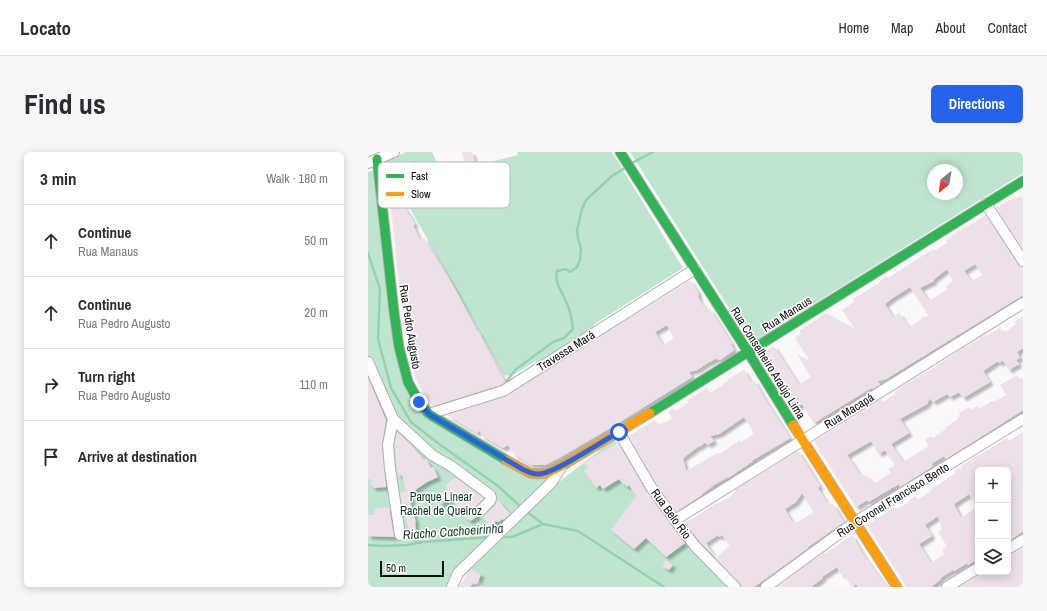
<!DOCTYPE html>
<html lang="en">
<head>
<meta charset="utf-8">
<style>
	:root { --surface:#fff; --page:#f7f7f7; --text:#2b2b33; --muted:#7c7c81; --line:#e1e1e2; --accent:#2563eb }
	body { margin:0; font-family:"Archivo Narrow",sans-serif; background:var(--page); color:var(--text) }
	.controls { position:absolute; right:12px; bottom:12px; display:grid; overflow:hidden; border-radius:6px; box-shadow:0 2px 10px #0003 }
	.controls button { width:36px; height:36px; display:grid; place-items:center; padding:0; border:0; border-bottom:1px solid var(--line); background:var(--surface); color:var(--text); font:20px sans-serif }
	.compass { position:absolute; left:559px; top:12px; width:36px; height:36px; border-radius:50%; background:var(--surface); box-shadow:0 2px 10px #0003; rotate:210deg }
	.scale { position:absolute; left:12px; bottom:10px; width:64px; box-sizing:border-box; padding-left:4px; border:2px solid #100f0f; border-top:0; font-size:11px; line-height:14px; white-space:nowrap; color:#100f0f; -webkit-text-stroke:3px #fff; paint-order:stroke }
	.stop { position:absolute; width:12px; height:12px; margin:-9px; border:3px solid #2563eb; border-radius:50%; background:#fff }
	.stop.end { background:#2563eb; border-color:#fff; box-shadow:0 1px 4px #0008 }
	.list { margin:0; padding:0; list-style:none }
	h2 { display:flex; justify-content:space-between; align-items:center; height:52px; margin:0; padding:0 16px; font-size:17px }
	h2 small { font-size:13px; font-weight:400; color:var(--muted) }
	.list li { display:grid; grid-template-columns:26px 1fr auto; gap:12px; align-items:center; box-sizing:border-box; height:72px; padding:0 16px; border-top:1px solid var(--line) }
	.list b { display:block; font-size:15px; white-space:nowrap }
	.list p { margin:0; font-size:13px; white-space:nowrap; color:var(--muted) }
	.list em { font-size:13px; font-style:normal; color:var(--muted) }
	.icon { flex:none; width:22px; height:22px; fill:none; stroke:currentColor; stroke-width:2; stroke-linecap:round; stroke-linejoin:round }
	.map { position:relative; flex:none; width:655px; height:435px; overflow:hidden; border-radius:6px }
	header { display:flex; align-items:center; gap:24px; box-sizing:border-box; height:56px; padding:0 20px; background:var(--surface); border-bottom:1px solid var(--line) }
	header strong { font-size:19px }
	nav { display:flex; gap:22px; margin-inline-start:auto; font-size:14px }
	.intro { display:flex; align-items:center; justify-content:space-between; box-sizing:border-box; height:96px; padding:0 24px }
	h1 { margin:0; font-size:28px }
	.button { padding:10px 18px; border-radius:6px; background:var(--accent); color:#fff; font-size:14px; font-weight:700 }
	main { display:flex; gap:24px; padding:0 24px }
	aside { flex:1; background:var(--surface); border-radius:6px; box-shadow:0 2px 10px #0003 }
	.map>svg:first-child { display:block }
	.green { fill:#bee6cf; fill-rule:evenodd }
	.lines { fill:none; stroke-linecap:round; stroke-linejoin:round }
	.stream { stroke:#92d2af; stroke-width:2.5 }
	.building { fill:#ede0e8; fill-rule:evenodd; filter:url(#shadow) }
	.street-casing { stroke:#b1b0b1; stroke-width:12 }
	.fast-casing { stroke:#b1b0b1; stroke-width:11 }
	.slow-casing { stroke:#b1b0b1; stroke-width:11 }
	.street { stroke:#fefefe; stroke-width:10 }
	.fast { stroke:#30b455; stroke-width:9 }
	.slow { stroke:#ff9f0a; stroke-width:9 }
	.route { stroke:#2563eb; stroke-width:5 }
	.labels { text-anchor:middle; stroke-width:3; stroke-linejoin:round; paint-order:stroke }
	.street-label { font-size:12px; fill:#100f0f; stroke:#fff }
	.park-label { font-size:12px; fill:#09331f; stroke:#fff }
	.water-label { font-size:13px; font-style:italic; fill:#123a25; stroke:#fff }
	.key { fill:#fff; stroke:#b7b7b7; stroke-width:1 }
	.key-label { font-size:11px; fill:#100f0f }
</style>
</head>
<body>
<header>
<strong>Locato</strong>
<nav><a>Home</a><a>Map</a><a>About</a><a>Contact</a></nav>
</header>
<div class="intro"><h1>Find us</h1><a class="button">Directions</a></div>
<main>
<aside>
<h2>3 min<small>Walk · 180 m</small></h2>
<ul class="list">
<li><svg class="icon" aria-label="ahead" viewBox="0 0 24 24"><path d="M12 20V5M6 11l6-6 6 6"/></svg><div><b>Continue</b><p>Rua Manaus</p></div><em>50 m</em></li>
<li><svg class="icon" aria-label="ahead" viewBox="0 0 24 24"><path d="M12 20V5M6 11l6-6 6 6"/></svg><div><b>Continue</b><p>Rua Pedro Augusto</p></div><em>20 m</em></li>
<li><svg class="icon" aria-label="right" viewBox="0 0 24 24"><path d="M7 20v-9h11M14 6l5 5-5 5"/></svg><div><b>Turn right</b><p>Rua Pedro Augusto</p></div><em>110 m</em></li>
<li><svg class="icon" aria-label="arrive" viewBox="0 0 24 24"><path d="M6 21V4h12l-3 4 3 4H6"/></svg><div><b>Arrive at destination</b></div></li>
</ul>
</aside>
<div class="map">
<svg width="655" height="435" viewBox="0 0 655 435">
	<defs>
		<filter id="shadow"><feDropShadow dx="3.5" dy="3.5" stdDeviation="1" flood-color="#0004"/></filter>
	</defs>
	<rect width="100%" height="100%" fill="#faf8f9"/>
	<path class="green" d="M38,0H64L75,22L150,3L149,0H244L315,116L225,173V177L167,213L168,209L143,224L136,223L26,28L18,9Z
		M262,0H655V21L385,190L380,186ZM565,18H589V42H565Z
		M10,17L40,226L69,262L160,316L191,330L246,287L282,347L308,376L321,381H325L340,394L349,408L367,428L377,435H115C109,426 115,421 100,420L94,426L88,435H0V20Z"/>
	<g class="lines">
		<path class="stream" d="M264,11L285,0
			M0,101L12,137L10,187L23,236L43,270L71,292L130,334L154,356
			M139,229L147,218L185,190L196,186L205,177C204,168 203,160 199,152C195,141 186,131 189,119L198,117L202,120L209,115L212,108L213,96L210,87L209,78L214,57L218,48L244,24L257,16
			M158,359L175,372
			M132,385H144L175,372L210,379L296,435
			M0,393L14,394L39,393L55,390L123,385"/>
	</g>
	<path class="building" d="M94,0H104L107,10L97,12Z
		M20,29L47,72L45,73L52,88L56,86L88,139L109,179H110L137,230L132,233L65,254L58,245L48,227L39,192L46,181L38,184L36,171L39,170L35,162L38,160L33,149Z
		M653,44L655,47V97L628,56L647,45L649,46Z
		M618,63L650,113L652,115H655V143L518,227L510,229L512,233L505,237L504,236L498,239L446,271L434,252L425,257L392,203L406,194L431,233L443,225L429,202L443,210L427,186L433,182L431,179L458,161L487,177L474,158L487,149L485,147L511,131V130L519,124L520,126L565,97L566,99L579,91L578,88L584,85L583,84ZM607,112L615,123L603,129L596,119ZM579,117L585,129L578,134L580,137L561,149L552,136L566,129L565,128ZM542,135L561,164L553,166L554,167L541,175L531,161L525,166L517,152L523,147Z
		M322,128L330,140V141L331,147L339,159L342,157L364,192H363L366,198L352,208L351,207L350,208L349,206L342,210H341L329,218L321,220L324,225L247,273L191,306L177,313H164L147,303L140,293L135,296L114,284L112,279L109,281L79,263L138,244ZM299,173L306,186L295,193L287,180Z
		M655,164V196L649,200L652,206L648,208L651,212L641,218L635,209L631,211L630,209L615,219L622,230L595,246L591,240L582,245L579,242L565,250L562,246L559,252L532,267L541,281L523,292L535,310L561,294L557,288L564,284L565,286L578,277L577,276L590,267L589,266L592,264L591,261L601,255L603,258L609,254L611,257L624,249L625,250L639,243L632,233L649,223L655,232V258L578,307L576,304L563,312L565,314L532,335L531,332L500,350L499,348L488,355L446,289L468,276L513,247L514,250L528,242L526,239L560,219L592,198L612,187V185L617,183L618,184L632,176L636,181L648,172L646,170ZM503,289L511,302L517,298L527,313L520,317L523,321L505,332L499,324L497,325L494,321L492,323L479,303Z
		M376,218L383,230L386,228L400,252L422,286L385,308V309L360,326V325L346,333L334,342V343L309,359L288,331L261,284L287,268L290,274L304,266L300,260L306,256L308,259L321,250L319,248L339,236L342,241L355,233V232L360,229L359,228ZM376,265L385,279L384,280L386,282L373,290L372,288L352,302L351,300L318,319L315,306L331,294V295L338,290L339,293L346,289L342,284L351,282Z
		M0,226L18,268L14,293L18,335L5,336V334H3L2,327H0Z
		M29,280L43,293L56,308L58,307L63,316L65,315L70,325L59,330L47,338L48,342L42,343L44,348L42,349L48,371H47L49,384L42,385L36,358H35L32,341L38,338L34,323L30,324L27,293Z
		M655,280V379L641,389L640,387V362L643,361L640,357V318H610V407L600,413L599,411L586,419L585,418L572,426L573,427L563,435H537L536,430L499,373L527,355L528,357L535,354L542,349L541,348L547,344L550,348L563,339L562,338L588,321L586,318L594,316L593,314L639,286L641,289ZM601,342L609,355L593,366L586,352ZM570,364L574,377L570,380L579,394L574,398L576,402L563,411L551,392L564,384L557,373Z
		M250,291L278,339L317,391L298,405L278,386L266,397L243,378L268,344L261,333L259,335L257,332L256,333L251,327L235,337L232,333L228,336L216,319L220,316L216,310Z
		M430,299L452,334L450,336L459,351L460,350L462,353L465,352L476,370L440,395V396L386,435H374L372,430L348,406L362,393L354,383L351,385L350,383L338,391L348,406L332,390L317,370L322,367L323,368L348,351L349,352L365,343L364,342L367,340L368,337ZM434,341L446,360L428,371L427,369L424,370L417,357L428,350Z
		M86,326V327L88,326L116,346L107,356V360L110,364L102,369L98,366L84,347L72,352L68,342L80,338L77,334Z
		M130,348L142,362L135,368V367L130,370L128,369L121,374L116,364L127,354Z
		M21,355L26,385L0,384V363H6V357Z
		M484,383L498,407L519,435H490L488,432L484,435L476,422L474,423L469,415L454,425L455,426L443,435H409L456,400L457,402Z
		M655,396V435H591L615,420H640V405Z
		M298,408L305,413L301,418L294,414Z
		M103,417L113,422L109,432L105,431L102,435H91L99,422Z"/>
	<g class="lines">
		<g class="street-casing">
			<path id="street" d="M0,11L26,0
				M618,52L655,109
				M0,210L25,267L64,303L83,314L122,343L123,346L122,349L113,358
				M61,262L135,239L327,117
				M25,267L20,293L22,316L32,383
				M251,280L283,335L307,368L327,394L367,435
				M307,368L655,151
				M640,397L655,388
				M84,435L90,421L183,331L193,315
				M398,435L487,370L655,267
				M579,435L610,416"/>
		</g>
		<g class="fast-casing">
			<path id="fast" d="M252,0L380,200L425,273
				M9,7L26,160L31,195L40,230L51,250L61,262L138,308
				M282,261L655,29"/>
		</g>
		<g class="slow-casing">
			<path id="slow" d="M425,273L529,435
				M138,308L162,321L170,322L179,321L195,313L282,261"/>
		</g>
		<use href="#street" class="street"/>
		<use href="#fast" class="fast"/>
		<use href="#slow" class="slow"/>
	</g>
	<g class="lines">
		<path class="route" d="M51,250L61,262L154,317C159,319 163,322 169,322C185,323 234,289 251,280"/>
	</g>
	<g class="labels">
		<g class="street-label">
			<text transform="translate(419 162) rotate(-32)" y="4">Rua Manaus</text>
			<text transform="translate(42 175) rotate(81)" y="4">Rua Pedro Augusto</text>
			<text transform="translate(198 199) rotate(-32)" y="4">Travessa Mará</text>
			<text transform="translate(400 211) rotate(58)" y="4">Rua Conselheiro Araújo Lima</text>
			<text transform="translate(481 259) rotate(-32)" y="4">Rua Macapá</text>
			<text transform="translate(525 348) rotate(-32)" y="4">Rua Coronel Francisco Bento</text>
			<text transform="translate(303 362) rotate(54)" y="4">Rua Belo Rio</text>
		</g>
		<g class="park-label">
			<text x="73" y="349">Parque Linear<tspan x="73" dy="14">Rachel de Queiroz</tspan></text>
		</g>
		<g class="water-label">
			<text transform="translate(85 379) rotate(-4)" y="5">Riacho Cachoeirinha</text>
		</g>
	</g>
	<rect x="10" y="10" width="132" height="46" rx="6" class="key"/>
	<rect x="18" y="22" width="18" height="4" fill="#30b455"/>
	<rect x="18" y="40" width="18" height="4" fill="#ff9f0a"/>
	<g class="key-label">
		<text x="43" y="28">Fast</text>
		<text x="43" y="46">Slow</text>
	</g>
</svg>
<div class="controls">
<button>+</button>
<button>−</button>
<button><svg class="icon" aria-label="layers" viewBox="0 0 24 24"><path d="M12 4l9 5-9 5-9-5zM3 14l9 5 9-5"/></svg></button>
</div>
<svg class="compass" viewBox="-18 -18 36 36"><path d="M0-13l5 13h-10z" fill="#e53935"/><path d="M0 13l5-13h-10z" fill="#7c7c81"/></svg>
<div class="scale">50 m</div>
<div class="stop" style="left:251px;top:280px"></div>
<div class="stop end" style="left:51px;top:250px"></div>
</div>
</main>
</body>
</html>
